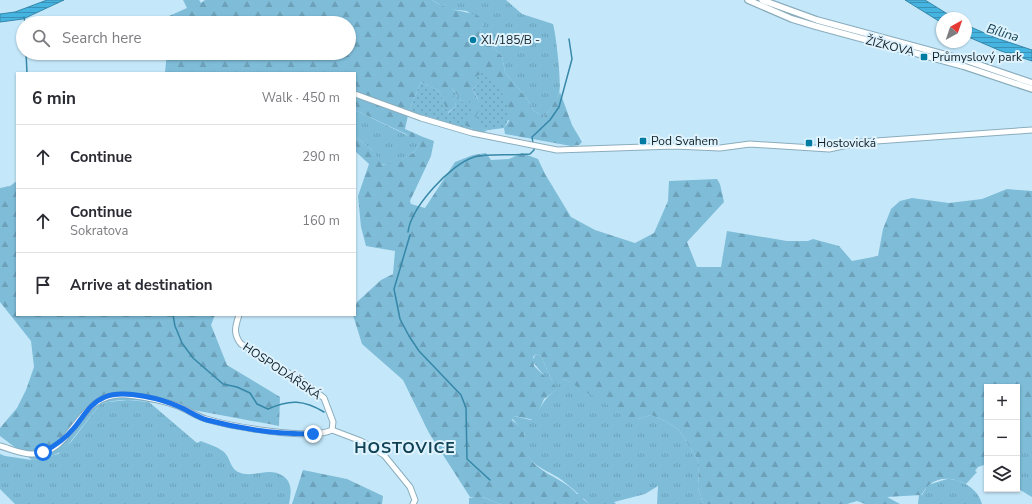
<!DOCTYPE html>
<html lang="en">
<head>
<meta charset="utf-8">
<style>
	:root { --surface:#fff; --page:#f2f2f3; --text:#2b2b33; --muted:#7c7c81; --line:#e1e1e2 }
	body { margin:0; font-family:"Nunito Sans",sans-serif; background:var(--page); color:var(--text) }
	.controls { position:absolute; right:12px; bottom:12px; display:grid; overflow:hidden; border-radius:0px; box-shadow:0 1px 3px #0004 }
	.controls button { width:36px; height:36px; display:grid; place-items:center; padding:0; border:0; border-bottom:1px solid var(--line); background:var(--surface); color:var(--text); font:20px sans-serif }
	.compass { position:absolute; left:936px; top:12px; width:36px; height:36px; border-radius:50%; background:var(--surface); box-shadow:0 1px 3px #0004; rotate:40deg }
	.stop { position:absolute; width:12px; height:12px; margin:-9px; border:3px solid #1a73e8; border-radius:50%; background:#fff }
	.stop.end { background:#1a73e8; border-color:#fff; box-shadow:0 1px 4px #0008 }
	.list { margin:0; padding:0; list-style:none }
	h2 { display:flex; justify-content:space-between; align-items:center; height:52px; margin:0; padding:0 16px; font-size:17px }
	h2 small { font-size:13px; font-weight:400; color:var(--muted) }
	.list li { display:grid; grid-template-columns:26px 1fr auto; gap:12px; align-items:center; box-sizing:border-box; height:64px; padding:0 16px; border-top:1px solid var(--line) }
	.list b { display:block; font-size:15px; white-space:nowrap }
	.list p { margin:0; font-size:13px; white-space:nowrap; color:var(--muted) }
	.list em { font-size:13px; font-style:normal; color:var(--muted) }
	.icon { flex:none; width:22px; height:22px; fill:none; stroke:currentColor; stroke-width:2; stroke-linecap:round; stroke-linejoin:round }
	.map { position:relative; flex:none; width:1032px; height:504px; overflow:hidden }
	.search { position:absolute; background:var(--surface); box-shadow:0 1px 3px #0004; left:16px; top:16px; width:340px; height:44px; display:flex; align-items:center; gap:10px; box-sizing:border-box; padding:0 14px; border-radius:22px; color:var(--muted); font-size:15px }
	.panel { position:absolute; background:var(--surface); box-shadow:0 1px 3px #0004; left:16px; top:72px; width:340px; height:244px; border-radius:0px }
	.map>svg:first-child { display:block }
	.grass { fill:url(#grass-tufts) }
	.forest { fill:url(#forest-firs) }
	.park { fill:url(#park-dots) }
	.water { fill:url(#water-rules); stroke:#3687a8 }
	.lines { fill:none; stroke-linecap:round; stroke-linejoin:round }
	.stream { stroke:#3687a8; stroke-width:1.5 }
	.tertiary-casing { stroke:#8aadbd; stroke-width:7 }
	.secondary-casing { stroke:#8aadbd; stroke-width:8 }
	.tertiary { stroke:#fff; stroke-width:5 }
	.secondary { stroke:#fff; stroke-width:5.5 }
	.route { stroke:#1a73e8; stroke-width:5 }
	.poi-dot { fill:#007ba2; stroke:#def3fe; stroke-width:1.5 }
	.labels { text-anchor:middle; stroke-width:4; stroke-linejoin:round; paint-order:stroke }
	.poi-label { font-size:12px; fill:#101e24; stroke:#def3fe; text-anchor:start }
	.street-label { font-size:12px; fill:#101e24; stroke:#def3fe }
	.water-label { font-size:13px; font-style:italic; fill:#0f3f52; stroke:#def3fe }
	.district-label { font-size:16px; font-weight:bold; letter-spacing:1px; fill:#104154; stroke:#def3fe }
</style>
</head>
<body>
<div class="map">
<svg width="1032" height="504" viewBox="0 0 1032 504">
	<defs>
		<pattern id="grass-tufts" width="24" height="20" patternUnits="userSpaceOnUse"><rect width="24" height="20" fill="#7ebcd8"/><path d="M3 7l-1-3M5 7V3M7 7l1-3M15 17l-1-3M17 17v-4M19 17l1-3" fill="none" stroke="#6ca1b9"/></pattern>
		<pattern id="forest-firs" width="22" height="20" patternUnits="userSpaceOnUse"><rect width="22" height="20" fill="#7ebcd8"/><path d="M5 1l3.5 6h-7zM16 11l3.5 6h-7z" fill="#6ca1b9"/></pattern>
		<pattern id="park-dots" width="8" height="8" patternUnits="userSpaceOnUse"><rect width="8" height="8" fill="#7ebcd8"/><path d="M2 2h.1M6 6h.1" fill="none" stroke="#6ca1b9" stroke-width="1.8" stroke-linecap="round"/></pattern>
		<pattern id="water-rules" width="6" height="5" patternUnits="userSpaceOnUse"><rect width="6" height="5" fill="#46b4e1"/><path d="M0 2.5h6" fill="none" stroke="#3992b6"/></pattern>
	</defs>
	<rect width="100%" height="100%" fill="#c4e8fa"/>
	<path class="grass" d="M432,0H506L522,14L553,24C556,34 562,85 559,93C556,102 550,110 544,117L534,111L527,99L505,72L502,56L479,35L483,24L467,11L447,9Z
		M355,110L413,138L420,144C414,155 394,168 381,164L371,149L355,136Z
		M536,354L541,356L551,379L558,384L564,379L638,419L651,415L665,421L679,430L699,462L698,487L703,504H657L658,486L645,494L614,502L616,504H589C585,499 565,482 559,478C541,467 519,461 525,434L512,418L514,416L531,420C543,408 541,400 556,390L532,361Z
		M128,400L149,402L197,443L201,441C208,444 218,447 224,452C230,457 230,468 238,472C253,479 268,466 283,476C293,483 291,493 289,504H15L0,489V454L5,456L32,460L58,454L71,442L100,404L108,402Z
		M1023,450L1032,451V497L1017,488V452Z
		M947,479C962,479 978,489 982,504H918L919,495H922L928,485Z
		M480,496L500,504H469V498Z"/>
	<path class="forest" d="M183,0H199L201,3L205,0H432C446,11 463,10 479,16L483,24L479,35L502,56L505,72L527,99L534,111L544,117L551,108L560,92L572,125L582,142L579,145L571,146L505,134L504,128L509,121L478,85L472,89L480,103L483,129L488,130L482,133L463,125L469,98L462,102L452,88L456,106L447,113L439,91L421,82L409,111L405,129L423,137L434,141L431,156L410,201L411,204L425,208L455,162L473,155L486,153L491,160L509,159L522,153L538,159L545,174L571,217L595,230L635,243L654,233L668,201L669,181L717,179L720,184L724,202L687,242L697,267H721L727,231L787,241H808L813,239L839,246L852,261L878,256L883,229L891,209L900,201L912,198L949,203L982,199L1007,189L1032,191V451L1017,452V387H987V464L978,467L975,471L977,472L966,484C954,478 940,476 929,485C925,488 924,492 921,495L887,497L900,504H865L857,501L847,504H703L698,487L699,462L679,430L665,421L651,415L638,419L628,417L564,379L558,385L551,379L541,356L536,354L533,357L534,366L556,387V390L544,399L535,420L514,416L512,420L524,430C526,437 523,444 526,451C534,473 563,477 577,494H583V499L589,504H500L483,497H470L429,433L403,380L362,344L353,315L357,302L381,280L393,274L395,251L366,246L361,227L358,196L369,164L355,151V136L371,149L383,165C396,164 413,157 420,144L406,134L355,110V73H153L165,72L167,53H349V23H169V16L187,8Z
		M17,181V315H215L211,325L227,365L280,397L279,426C247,420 214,414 182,408C156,403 126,395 100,404L64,450C54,456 44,458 32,460L0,436V428L17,408L26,390L34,367L31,341L0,302V188L10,186Z
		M303,470L347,479L383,496L382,504H292Z"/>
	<path class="park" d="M484,72C498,89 519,105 504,128L488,130L483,129L476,116C483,105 479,100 472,89L478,85L473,78Z
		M421,82L439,91L448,113L456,106L451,87L462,102L469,97L472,112L463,125L482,133L409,111Z"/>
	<path class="water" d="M47,0H64L23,19L0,22V14L15,12Z
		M905,0H925L954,18H942V23Z
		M966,25L996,38L1032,50V61L1001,51L966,36Z"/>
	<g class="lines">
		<path class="stream" d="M24,17L25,23
			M26,53L27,73
			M533,143L532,137L550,120L559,107L572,59L569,39
			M408,232C411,207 451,164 474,157C490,153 512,156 530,154L534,150V147
			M410,235L394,289L400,319L409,336L419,351L461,395L466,408L467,459L490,480
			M173,315L175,326L182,343L193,358L223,384L237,387L250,393L257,404L268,409C290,399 304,400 324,412"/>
		<g class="tertiary-casing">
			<path id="tertiary" d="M355,94L421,118L472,133L557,150L674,146L720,148L750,144L829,149L862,142L1032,130
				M239,315C235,327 233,334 241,344L305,383L324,398L333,422L332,430
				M332,430L361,441L384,455L410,487L415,500L413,504
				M0,446C11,449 21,454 32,454C76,455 75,390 128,395C145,397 162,400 178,406C188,410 196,416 206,419C229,426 312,441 332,430"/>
		</g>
		<g class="secondary-casing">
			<path id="secondary" d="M748,0L792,19L815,26L963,66L1032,89
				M762,0L817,20L965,60L1032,83"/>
		</g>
		<use href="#tertiary" class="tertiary"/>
		<use href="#secondary" class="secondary"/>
	</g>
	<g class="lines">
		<path class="route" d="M43,452C55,446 65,439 74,428C84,416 90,403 105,397C124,389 162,399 180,407C189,411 197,417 207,420C241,429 278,434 313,434"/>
	</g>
	<g class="poi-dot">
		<circle cx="473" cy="40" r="4"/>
		<rect x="920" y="53" width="8" height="8" rx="2"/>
		<rect x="639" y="137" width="8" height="8" rx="2"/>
		<rect x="805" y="139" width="8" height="8" rx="2"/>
	</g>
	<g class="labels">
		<g class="poi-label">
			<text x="481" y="44">XI./185/B -</text>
			<text x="932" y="61">Průmyslový park</text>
			<text x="651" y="145">Pod Svahem</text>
			<text x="817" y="147">Hostovická</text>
		</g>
		<g class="street-label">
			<text transform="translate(890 46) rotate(14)" y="4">ŽIŽKOVA</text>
			<text transform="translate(282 371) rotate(34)" y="4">HOSPODÁŘSKÁ</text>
		</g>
		<g class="water-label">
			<text transform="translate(1003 32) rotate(17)" y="5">Bílina</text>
		</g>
		<g class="district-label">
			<text x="405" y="453">HOSTOVICE</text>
		</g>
	</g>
</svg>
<div class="controls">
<button>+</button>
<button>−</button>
<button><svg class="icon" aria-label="layers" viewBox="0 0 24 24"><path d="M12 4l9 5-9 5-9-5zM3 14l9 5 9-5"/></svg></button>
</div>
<svg class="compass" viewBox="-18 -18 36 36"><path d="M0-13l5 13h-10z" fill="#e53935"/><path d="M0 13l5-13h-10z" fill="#7c7c81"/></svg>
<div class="stop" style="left:43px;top:452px"></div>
<div class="stop end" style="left:313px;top:434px"></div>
<div class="search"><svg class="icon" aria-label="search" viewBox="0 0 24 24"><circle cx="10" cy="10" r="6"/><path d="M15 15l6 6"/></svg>Search here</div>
<section class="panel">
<h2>6 min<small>Walk · 450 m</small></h2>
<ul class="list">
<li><svg class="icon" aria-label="ahead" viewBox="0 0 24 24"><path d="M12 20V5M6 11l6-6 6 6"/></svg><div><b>Continue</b></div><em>290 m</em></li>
<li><svg class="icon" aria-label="ahead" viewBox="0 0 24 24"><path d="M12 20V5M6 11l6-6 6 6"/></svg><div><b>Continue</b><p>Sokratova</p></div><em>160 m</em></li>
<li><svg class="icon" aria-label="arrive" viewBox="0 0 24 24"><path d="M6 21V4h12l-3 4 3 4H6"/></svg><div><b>Arrive at destination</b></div></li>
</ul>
</section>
</div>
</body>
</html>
